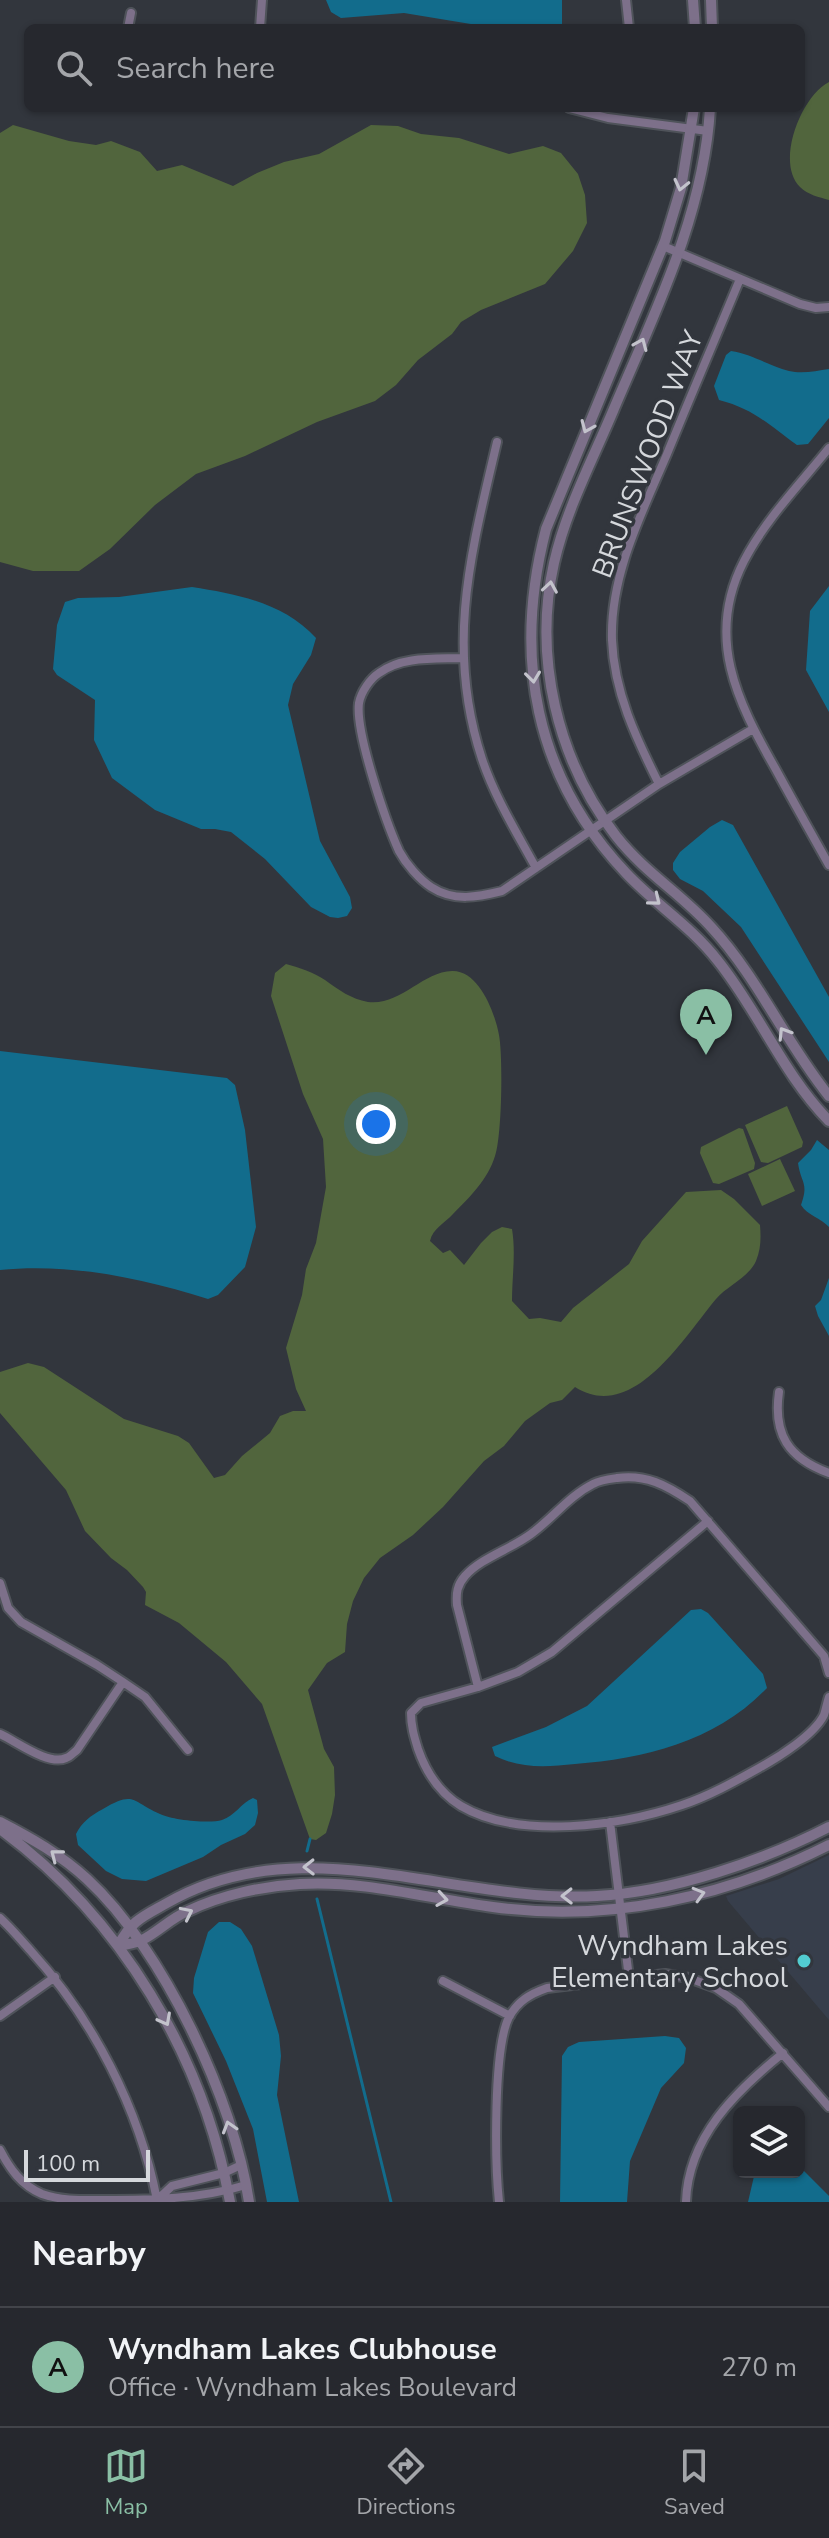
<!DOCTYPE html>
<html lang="en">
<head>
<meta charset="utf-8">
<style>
	:root { --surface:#26282e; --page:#2e3036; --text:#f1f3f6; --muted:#a4a6aa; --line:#42444a; --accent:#8abfa5 }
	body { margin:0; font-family:"Nunito Sans",sans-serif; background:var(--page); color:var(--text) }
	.controls { position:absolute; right:24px; bottom:24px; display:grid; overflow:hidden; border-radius:12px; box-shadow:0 2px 6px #0004 }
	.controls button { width:72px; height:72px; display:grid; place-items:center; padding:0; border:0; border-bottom:2px solid var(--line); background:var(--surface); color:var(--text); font:40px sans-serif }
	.scale { position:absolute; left:24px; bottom:20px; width:126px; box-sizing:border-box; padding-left:8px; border:4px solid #d5d8dc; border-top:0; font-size:22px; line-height:28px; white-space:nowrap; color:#d5d8dc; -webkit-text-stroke:6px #32363d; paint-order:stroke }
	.you { position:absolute; left:376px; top:1124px; width:28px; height:28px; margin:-20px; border:6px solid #fff; border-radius:50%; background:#1a73e8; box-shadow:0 0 0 12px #1a73e833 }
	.badge { display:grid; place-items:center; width:52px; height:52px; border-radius:50%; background:var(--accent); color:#111; font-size:26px; font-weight:700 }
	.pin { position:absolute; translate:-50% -66px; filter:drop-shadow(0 2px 4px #0008) }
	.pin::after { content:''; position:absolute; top:42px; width:28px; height:24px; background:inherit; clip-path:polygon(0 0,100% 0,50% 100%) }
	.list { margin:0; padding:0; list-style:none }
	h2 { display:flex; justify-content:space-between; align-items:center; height:104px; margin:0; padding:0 32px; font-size:34px }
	h2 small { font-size:26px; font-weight:400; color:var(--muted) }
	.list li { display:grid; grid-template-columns:52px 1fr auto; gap:24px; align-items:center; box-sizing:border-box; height:120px; padding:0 32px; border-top:2px solid var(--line) }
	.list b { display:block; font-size:30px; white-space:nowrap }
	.list p { margin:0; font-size:26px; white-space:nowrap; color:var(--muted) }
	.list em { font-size:26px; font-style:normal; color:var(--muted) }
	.icon { flex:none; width:44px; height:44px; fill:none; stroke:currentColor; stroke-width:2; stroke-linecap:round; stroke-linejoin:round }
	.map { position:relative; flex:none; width:829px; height:2202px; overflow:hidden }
	.search { position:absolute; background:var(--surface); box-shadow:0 2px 6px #0004; left:24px; right:24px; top:24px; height:88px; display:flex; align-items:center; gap:20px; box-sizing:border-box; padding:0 28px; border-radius:12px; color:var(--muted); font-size:30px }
	.sheet { height:224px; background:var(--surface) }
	nav { display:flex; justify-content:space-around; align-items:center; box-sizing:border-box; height:112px; border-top:2px solid var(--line); background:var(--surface); font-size:22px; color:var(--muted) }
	nav a { display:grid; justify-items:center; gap:4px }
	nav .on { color:var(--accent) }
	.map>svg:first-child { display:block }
	.built { fill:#373e4b }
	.green { fill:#51653d }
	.water { fill:#126c8c }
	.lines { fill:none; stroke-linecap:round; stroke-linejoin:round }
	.stream { stroke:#126c8c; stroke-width:3 }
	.minor-casing { stroke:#4f535a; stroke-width:12 }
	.tertiary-casing { stroke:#4f535a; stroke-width:14 }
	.minor { stroke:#7d708a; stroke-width:8 }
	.tertiary { stroke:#7d708a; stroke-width:10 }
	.oneway { stroke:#c3c3cc }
	.poi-dot { fill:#52ccd0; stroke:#32363d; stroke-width:3 }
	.labels { text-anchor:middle; stroke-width:7; stroke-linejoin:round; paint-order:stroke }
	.street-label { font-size:28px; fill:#d5d8dc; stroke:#32363d }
	.poi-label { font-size:28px; fill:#d5d8dc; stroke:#32363d; text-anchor:end }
</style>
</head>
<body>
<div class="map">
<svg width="829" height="2202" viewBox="0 0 829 2202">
	<rect width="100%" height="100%" fill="#32363d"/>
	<path class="built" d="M829,1855V2020L728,1901L726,1896L779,1879Z"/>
	<path class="green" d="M829,82V200C819,197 808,195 800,187C775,163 801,96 829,82Z
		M13,125L69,141L96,145L111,141L140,152L157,171L182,165L233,186L257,173L284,162L319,154L371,125L398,126L421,134L459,138L509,154L543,146L561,153L578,174L585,195L587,223L573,251L545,284L481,310L461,322L452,334L418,360L396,385L375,401L317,422L245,456L196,474L155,505L110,549L79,571H33L0,562V133Z
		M286,964C300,968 313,972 325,980C339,990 351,999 368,1002C400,1006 422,972 452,971C479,970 495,1013 499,1035C503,1056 502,1136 495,1156C488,1179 470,1197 453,1214C444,1224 433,1228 430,1241L443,1253L450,1250L464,1265L481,1243L492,1232L502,1227L512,1229C516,1253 512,1277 512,1301L529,1319L540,1318L561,1322L573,1308L629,1264L642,1241L686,1192L721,1190L734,1199L760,1225C761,1238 761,1249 756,1261C749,1277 727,1286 716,1299C684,1337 633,1424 575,1387L562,1400L550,1403L525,1421L504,1446L484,1461L443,1507L413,1535L380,1558L364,1578L353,1601L347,1624L345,1652L327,1663L308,1690L324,1749L334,1767L335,1795L332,1814L326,1833L316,1840L310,1839L262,1704L226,1662L179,1623L145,1605L146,1592L143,1587L127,1570L111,1558L85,1531L66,1490L0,1413V1372L28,1363L44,1367L124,1419L178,1436L189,1443L214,1478L225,1475L242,1456L270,1433L280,1416L293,1411H306L296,1389L286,1348L302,1295L306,1269L316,1243L326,1187L323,1139L303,1094L271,996L275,973Z
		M787,1106L803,1142L802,1147L768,1163L761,1162L745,1125Z
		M739,1128L743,1129L755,1163L754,1169L719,1184L713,1183L700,1153L701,1147Z
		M780,1159L795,1191L762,1206L748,1174Z"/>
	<path class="water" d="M326,0H562V24L560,28H495L404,13L341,18L331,12Z
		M731,351C752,354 769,366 789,371C802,374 816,371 829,369V418L808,444L797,445C769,425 754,409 719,400L714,386L726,355Z
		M829,586V712L806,670L810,611Z
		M192,587C237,594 284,603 316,638L311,655L293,684L288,705L320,841L350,897L352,908L347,916L338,918L330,917L311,907L265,859L231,832L215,829H201L155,810L112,778L94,740L95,700L57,675L53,669L57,625L65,602L78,598L119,597Z
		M722,820L733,825L829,997V1062L741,927L703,891L680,879L673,870V863L680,852L710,827Z
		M0,1051L227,1078L235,1085L245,1130L256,1227L245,1267L218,1295L208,1299C142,1278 70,1263 0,1270Z
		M817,1140L829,1150V1227C821,1218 807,1215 801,1205C809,1182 801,1184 798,1163L811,1150Z
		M829,1278V1336L818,1316L815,1306L821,1300Z
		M701,1609L708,1613L763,1674L767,1688C717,1741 645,1759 575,1764C547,1767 521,1769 495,1756L492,1747L546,1727L587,1706L691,1610Z
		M253,1798L257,1800L258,1813L255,1825L245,1834L221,1845L203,1857L146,1881L122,1879L106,1871L78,1845L76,1834C82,1822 90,1816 103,1809C135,1790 132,1802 160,1814C172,1820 210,1824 222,1820C235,1816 241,1803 253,1798Z
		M219,1922H230L241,1929L252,1946L279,2035L281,2056L277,2095L299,2202H267L253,2129L226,2061L193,1993L194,1978L208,1932Z
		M665,2036L679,2038L686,2048L684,2063L661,2088L630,2161L627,2202H560L562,2056L568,2047L579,2042Z
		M799,2166L829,2196V2202H748L755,2172H799Z"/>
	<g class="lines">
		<path class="stream" d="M307,1851L310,1839
			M317,1899L391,2202"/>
		<g class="minor-casing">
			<path id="minor" d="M626,0L629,28
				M128,28L131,13
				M260,28L262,0
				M569,108L608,118L708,131
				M663,246L800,304L816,308L829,307
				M497,442C471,553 445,646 482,759C495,798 517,833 536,868
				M829,448C800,484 765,520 744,561C705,637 737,701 775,768C793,801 811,833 829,865
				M462,658C435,659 402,656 379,673C370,679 361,692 359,703C355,732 386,822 399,851C406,864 419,879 431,887C454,902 478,897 502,891L659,784L753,729
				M659,784C636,738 614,692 612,640C610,574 642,513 667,454C691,395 716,337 740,279
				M779,1392C773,1434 788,1458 829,1473
				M708,1521L552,1652L518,1672L478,1687L421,1703L411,1713C411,1726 414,1736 418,1749C426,1772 438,1792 461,1806C519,1840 620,1826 682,1805C709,1796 734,1782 759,1768C779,1757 814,1735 824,1715C826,1709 827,1703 829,1697
				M0,1583L8,1608L21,1622L97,1665L123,1682L77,1750C73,1753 70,1757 66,1758C48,1766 16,1741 0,1734
				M123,1682L145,1697L188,1750
				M478,1687L457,1605C456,1593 457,1585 465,1576C481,1558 511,1549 531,1534C553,1518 569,1496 593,1484C600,1480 609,1479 617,1478C646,1474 666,1485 690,1501L824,1656L829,1673
				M610,1822L629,1978
				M0,1918C11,1928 20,1939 30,1950C93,2019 139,2108 157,2200
				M443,1981L510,2016
				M0,2016L55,1977
				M0,2150C10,2169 21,2185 42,2194C61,2201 84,2200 104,2200C152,2200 200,2199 246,2185
				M157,2200L172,2186L224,2173L241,2165
				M499,2202C495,2164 493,2049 509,2017C518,2001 530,1994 547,1988L665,1974L689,1978L716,1988L739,2004L829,2107
				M686,2202C688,2137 736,2091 783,2053"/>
		</g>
		<g class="tertiary-casing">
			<path id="tertiary" d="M693,0L695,28
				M711,0L712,28
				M694,108L681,188L665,241L546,529C513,656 534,776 626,873C656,905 691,926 718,961C759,1012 783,1074 829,1121
				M710,108C704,215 654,314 613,411C592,461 566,510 554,563C533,657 557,760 616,836C646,874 682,894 712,928C758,978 786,1043 829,1096
				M0,1822C31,1838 61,1855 87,1879C163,1949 234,2100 249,2202
				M0,1829C121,1918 203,2055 230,2202
				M118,1946C132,1920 142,1917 167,1903C303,1825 453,1904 597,1896C672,1892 763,1861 829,1827
				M118,1946C126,1944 135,1944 142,1940C158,1932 171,1918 188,1911C221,1895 263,1886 300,1884C364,1880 430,1899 493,1907C609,1923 726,1897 829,1845"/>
		</g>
		<use href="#minor" class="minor"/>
		<use href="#tertiary" class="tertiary"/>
	</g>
	<defs><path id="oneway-chevron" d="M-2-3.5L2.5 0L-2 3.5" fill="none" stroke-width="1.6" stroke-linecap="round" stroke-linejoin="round" transform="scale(2)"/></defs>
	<g class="oneway">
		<use href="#oneway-chevron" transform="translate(681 185) rotate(103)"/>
		<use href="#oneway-chevron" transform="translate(641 344) rotate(-67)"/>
		<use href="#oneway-chevron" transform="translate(587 427) rotate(113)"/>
		<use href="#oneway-chevron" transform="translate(550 587) rotate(-81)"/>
		<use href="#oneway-chevron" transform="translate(533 677) rotate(83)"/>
		<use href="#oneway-chevron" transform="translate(655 900) rotate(39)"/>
		<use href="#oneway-chevron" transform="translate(784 1033) rotate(-122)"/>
		<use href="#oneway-chevron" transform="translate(56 1855) rotate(-142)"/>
		<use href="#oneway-chevron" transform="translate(309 1867) rotate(179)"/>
		<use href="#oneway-chevron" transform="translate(699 1894) rotate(-16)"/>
		<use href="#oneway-chevron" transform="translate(567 1896) rotate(179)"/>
		<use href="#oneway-chevron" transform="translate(442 1899) rotate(9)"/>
		<use href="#oneway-chevron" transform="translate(187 1913) rotate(-26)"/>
		<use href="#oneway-chevron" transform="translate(165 2020) rotate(62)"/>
		<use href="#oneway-chevron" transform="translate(229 2127) rotate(-107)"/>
	</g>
	<circle class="poi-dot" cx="804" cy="1961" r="8"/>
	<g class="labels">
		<g class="street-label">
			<text transform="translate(647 454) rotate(-69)" y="10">BRUNSWOOD WAY</text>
		</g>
		<g class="poi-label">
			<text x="788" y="1955">Wyndham Lakes<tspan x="788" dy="32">Elementary School</tspan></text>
		</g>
	</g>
</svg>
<div class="controls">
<button><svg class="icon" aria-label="layers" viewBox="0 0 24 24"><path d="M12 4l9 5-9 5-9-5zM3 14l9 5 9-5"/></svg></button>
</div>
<div class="scale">100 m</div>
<div class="you"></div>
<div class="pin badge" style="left:706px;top:1055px">A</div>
<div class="search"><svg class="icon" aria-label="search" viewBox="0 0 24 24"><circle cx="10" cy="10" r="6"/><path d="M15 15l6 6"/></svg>Search here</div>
</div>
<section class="sheet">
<h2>Nearby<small></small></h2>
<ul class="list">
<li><span class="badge">A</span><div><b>Wyndham Lakes Clubhouse</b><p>Office · Wyndham Lakes Boulevard</p></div><em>270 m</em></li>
</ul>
</section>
<nav>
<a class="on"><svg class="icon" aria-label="map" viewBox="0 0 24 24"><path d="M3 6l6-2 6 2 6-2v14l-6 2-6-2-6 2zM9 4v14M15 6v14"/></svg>Map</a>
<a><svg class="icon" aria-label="directions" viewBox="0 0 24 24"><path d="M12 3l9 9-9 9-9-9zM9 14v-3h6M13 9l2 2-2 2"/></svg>Directions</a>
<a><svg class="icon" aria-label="saved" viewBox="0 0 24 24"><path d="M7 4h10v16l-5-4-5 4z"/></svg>Saved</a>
</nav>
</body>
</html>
